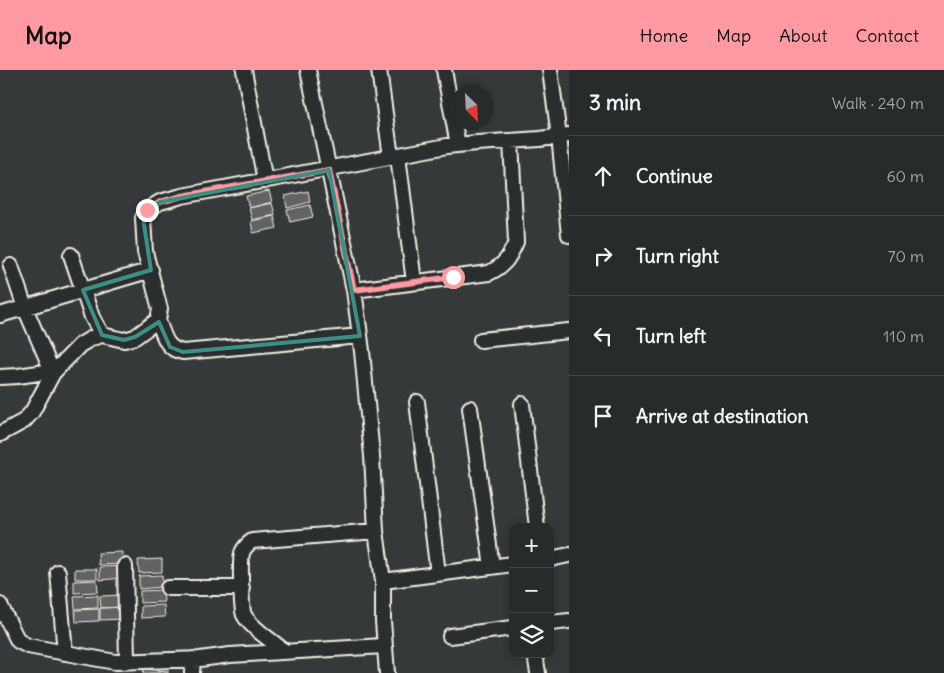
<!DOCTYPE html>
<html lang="en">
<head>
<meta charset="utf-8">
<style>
	:root { --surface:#282b2b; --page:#303333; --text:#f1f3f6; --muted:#a5a7a9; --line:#444747; --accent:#ff9aa2 }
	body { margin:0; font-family:Delius,sans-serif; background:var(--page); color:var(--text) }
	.controls { position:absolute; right:15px; bottom:15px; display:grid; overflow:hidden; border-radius:10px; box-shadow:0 2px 8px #0003 }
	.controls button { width:45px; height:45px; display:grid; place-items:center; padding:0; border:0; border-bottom:1px solid var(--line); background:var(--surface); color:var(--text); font:25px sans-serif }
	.compass { position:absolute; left:449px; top:15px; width:45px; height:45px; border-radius:50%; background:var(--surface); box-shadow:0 2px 8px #0003; rotate:156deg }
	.stop { position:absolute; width:15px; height:15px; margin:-11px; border:4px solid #ff9aa2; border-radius:50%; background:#fff }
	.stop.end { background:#ff9aa2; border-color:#fff; box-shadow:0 1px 5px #0008 }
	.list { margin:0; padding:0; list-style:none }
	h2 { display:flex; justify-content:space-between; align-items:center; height:65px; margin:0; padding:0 20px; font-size:21px }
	h2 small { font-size:16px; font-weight:400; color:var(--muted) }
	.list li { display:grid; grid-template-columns:32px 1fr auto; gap:15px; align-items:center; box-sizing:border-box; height:80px; padding:0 20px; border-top:1px solid var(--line) }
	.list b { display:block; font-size:19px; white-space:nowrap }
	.list em { font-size:16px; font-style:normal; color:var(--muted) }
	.icon { flex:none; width:28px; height:28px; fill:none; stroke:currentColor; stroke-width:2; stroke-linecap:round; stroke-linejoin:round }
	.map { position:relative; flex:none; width:569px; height:603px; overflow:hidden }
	header { display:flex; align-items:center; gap:30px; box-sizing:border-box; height:70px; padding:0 25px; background:var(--accent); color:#111 }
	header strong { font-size:24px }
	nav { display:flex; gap:28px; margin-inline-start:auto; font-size:18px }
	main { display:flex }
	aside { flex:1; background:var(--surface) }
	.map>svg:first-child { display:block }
	.building { fill:#616362; stroke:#f4f1e8 }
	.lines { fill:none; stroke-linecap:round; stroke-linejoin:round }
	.minor-casing { stroke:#f4f1e8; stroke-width:18 }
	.minor { stroke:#2a2d2e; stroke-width:14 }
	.route { stroke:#ff9aa2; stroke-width:6 }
	.marked { fill:none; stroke:#3d8f86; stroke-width:4; stroke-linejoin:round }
</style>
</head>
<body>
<header>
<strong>Map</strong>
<nav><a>Home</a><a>Map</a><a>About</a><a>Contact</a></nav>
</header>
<main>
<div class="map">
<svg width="569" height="603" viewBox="0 0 569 603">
	<rect width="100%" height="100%" fill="#363939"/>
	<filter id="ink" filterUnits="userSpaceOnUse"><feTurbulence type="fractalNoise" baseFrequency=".02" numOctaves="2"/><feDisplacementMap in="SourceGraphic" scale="10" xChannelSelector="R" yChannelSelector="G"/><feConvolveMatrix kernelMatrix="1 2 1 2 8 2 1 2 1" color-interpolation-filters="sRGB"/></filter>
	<g filter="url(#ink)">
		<path class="building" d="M269,121L272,132L249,138L246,126Z
			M308,121L310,132L287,138L285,126Z
			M272,133L275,145L252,150L249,138Z
			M310,135L313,147L290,152L287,140Z
			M274,146L277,158L253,163L251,151Z
			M122,482V494L99,495L98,483Z
			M162,489V502L139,503L138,490Z
			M123,496L124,508L100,510V497Z
			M75,499H97V509H75Z
			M162,505L163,517L139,519V506Z
			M97,510L98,522L74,523V511Z
			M163,520L164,532L140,533V521Z
			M98,525V538L75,539L74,526Z
			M124,525V537L101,538L100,526Z
			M164,535L165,547L141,548V536Z
			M123,537L124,549L100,550V538Z
			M99,539V551L76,552L75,540Z
			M144,599L168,601V603H143Z"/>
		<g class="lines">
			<g class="minor-casing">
				<path id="minor" d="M244,0L265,111
					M308,0L354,220L362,281L372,386L376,461L383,511V551L387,603
					M379,0L391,87
					M444,0L458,75
					M550,0L559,66L569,165
					M398,86L414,212
					M71,185L92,247L102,265
					M11,196L25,238L53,303
					M354,220L489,203C505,195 509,188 516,172L511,71
					M0,245L151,200
					M158,250C164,265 165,279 183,282L360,266
					M481,270L569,261
					M0,307L18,306L52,301
					M417,332L438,504
					M522,334L537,457
					M470,338L492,497
					M0,364L24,351L32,342L53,303L80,275L92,268L102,265L124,270L135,267L158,250L160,239L145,182L143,148L147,140L160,132L182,126L447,76L477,73L540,69L569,65
					M550,489L569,485
					M125,496L127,591
					M58,502L65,583
					M383,511L513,494
					M168,518H242
					M0,535L18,571L28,576L115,592L200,589L230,585L384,576
					M550,553L569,551
					M450,566L513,558
					M285,582C274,572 251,558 244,545C241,538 240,490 242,483C244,477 248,474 252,471L376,461
					M535,584L538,603
					M192,603L193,589"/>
			</g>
			<use href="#minor" class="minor"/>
		</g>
	</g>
	<g class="lines" filter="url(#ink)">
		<path class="route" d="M147,140L160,132L182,126L329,100L354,220L453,207"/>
	</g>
	<path class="marked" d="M329,100L360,266L183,282L170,277L159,252L135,267L124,270L102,265L83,220L151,200L143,148L160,132Z"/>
</svg>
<div class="controls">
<button>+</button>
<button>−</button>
<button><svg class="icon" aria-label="layers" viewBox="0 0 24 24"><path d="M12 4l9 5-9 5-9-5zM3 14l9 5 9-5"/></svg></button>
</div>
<svg class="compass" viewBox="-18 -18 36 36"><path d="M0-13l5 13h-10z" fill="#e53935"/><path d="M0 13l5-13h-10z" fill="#a5a7a9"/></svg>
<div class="stop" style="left:453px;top:207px"></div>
<div class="stop end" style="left:147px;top:140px"></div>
</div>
<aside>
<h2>3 min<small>Walk · 240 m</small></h2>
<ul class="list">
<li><svg class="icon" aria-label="ahead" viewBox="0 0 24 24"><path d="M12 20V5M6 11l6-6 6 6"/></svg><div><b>Continue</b></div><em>60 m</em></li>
<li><svg class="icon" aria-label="right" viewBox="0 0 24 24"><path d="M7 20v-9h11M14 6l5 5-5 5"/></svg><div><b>Turn right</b></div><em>70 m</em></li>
<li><svg class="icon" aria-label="left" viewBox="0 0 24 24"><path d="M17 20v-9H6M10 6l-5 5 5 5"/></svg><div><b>Turn left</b></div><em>110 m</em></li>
<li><svg class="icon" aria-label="arrive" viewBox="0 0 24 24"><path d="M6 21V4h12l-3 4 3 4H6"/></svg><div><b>Arrive at destination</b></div></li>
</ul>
</aside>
</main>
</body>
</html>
